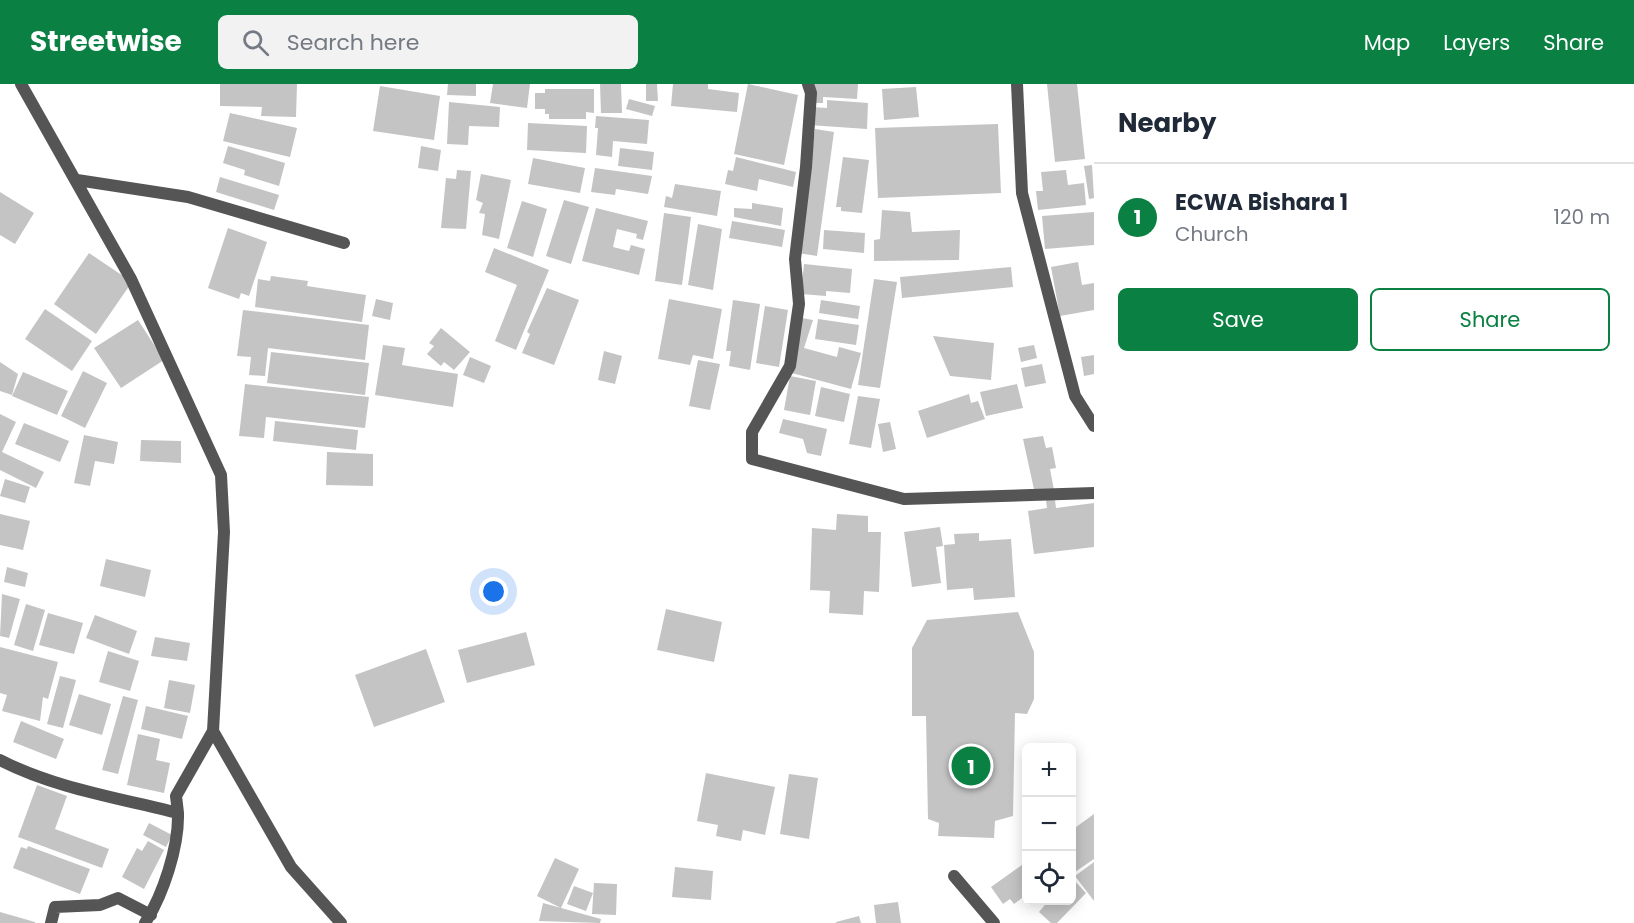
<!DOCTYPE html>
<html lang="en">
<head>
<meta charset="utf-8">
<style>
	:root { --surface:#fff; --page:#f2f2f3; --text:#1f2937; --muted:#747a83; --line:#e0e1e3; --accent:#0b8043 }
	body { margin:0; font-family:Poppins,sans-serif; background:var(--page); color:var(--text) }
	.controls { position:absolute; right:18px; bottom:18px; display:grid; overflow:hidden; border-radius:9px; box-shadow:0 3px 15px #0003 }
	.controls button { width:54px; height:54px; display:grid; place-items:center; padding:0; border:0; border-bottom:2px solid var(--line); background:var(--surface); color:var(--text); font:30px sans-serif }
	.you { position:absolute; left:494px; top:508px; width:21px; height:21px; margin:-15px; border:4px solid #fff; border-radius:50%; background:#1a73e8; box-shadow:0 0 0 9px #1a73e833 }
	.badge { display:grid; place-items:center; width:39px; height:39px; border-radius:50%; background:var(--accent); color:#fff; font-size:20px; font-weight:700 }
	.pin { position:absolute; translate:-50% -50%; border:3px solid #fff; box-shadow:0 2px 6px #0006 }
	.list { margin:0; padding:0; list-style:none }
	h2 { display:flex; justify-content:space-between; align-items:center; height:78px; margin:0; padding:0 24px; font-size:26px }
	h2 small { font-size:20px; font-weight:400; color:var(--muted) }
	.list li { display:grid; grid-template-columns:39px 1fr auto; gap:18px; align-items:center; box-sizing:border-box; height:108px; padding:0 24px; border-top:2px solid var(--line) }
	.list b { display:block; font-size:22px; white-space:nowrap }
	.list p { margin:0; font-size:20px; white-space:nowrap; color:var(--muted) }
	.list em { font-size:20px; font-style:normal; color:var(--muted) }
	.actions { display:flex; gap:12px; padding:18px 24px }
	.actions a { flex:1; padding:14px 0; border:2px solid var(--accent); border-radius:9px; text-align:center; font-size:21px; color:var(--accent) }
	.actions .main { background:var(--accent); color:#fff }
	.icon { flex:none; width:33px; height:33px; fill:none; stroke:currentColor; stroke-width:2; stroke-linecap:round; stroke-linejoin:round }
	.map { position:relative; flex:none; width:1094px; height:839px; overflow:hidden }
	header { display:flex; align-items:center; gap:36px; box-sizing:border-box; height:84px; padding:0 30px; background:var(--accent); color:#fff }
	header strong { font-size:28px }
	nav { display:flex; gap:33px; margin-inline-start:auto; font-size:21px }
	.search { width:420px; height:54px; background:var(--page); display:flex; align-items:center; gap:15px; box-sizing:border-box; padding:0 21px; border-radius:9px; color:var(--muted); font-size:22px }
	main { display:flex }
	aside { flex:1; background:var(--surface) }
	.map>svg:first-child { display:block }
	.building { fill:#c4c4c4 }
	.lines { fill:none; stroke-linecap:round; stroke-linejoin:round }
	.minor { stroke:#555; stroke-width:12 }
</style>
</head>
<body>
<header>
<strong>Streetwise</strong>
<div class="search"><svg class="icon" aria-label="search" viewBox="0 0 24 24"><circle cx="10" cy="10" r="6"/><path d="M15 15l6 6"/></svg>Search here</div>
<nav><a>Map</a><a>Layers</a><a>Share</a></nav>
</header>
<main>
<div class="map">
<svg width="1094" height="839" viewBox="0 0 1094 839">
	<rect width="100%" height="100%" fill="#fff"/>
	<path class="building" d="M220,0H297L296,33L261,32L262,23L220,22Z
		M448,0H476V12L447,11Z
		M493,0H530L527,24L490,19Z
		M600,0H621L622,29H601Z
		M646,0H657L658,17H646Z
		M673,0H708V5L739,9L737,28L671,22Z
		M748,0L798,11L784,81L734,70Z
		M814,0H858L857,15L823,13V19H813Z
		M1047,0H1077L1085,75L1055,78Z
		M380,2L440,12L434,56L373,47Z
		M916,3L919,33L884,36L882,5Z
		M545,5H594V29L586,28V35H549V30H545V25H535V9H545Z
		M629,15L655,22L652,32L626,25Z
		M827,16L868,19L867,45L809,41L811,23L827,24Z
		M449,18L500,23L499,43L469,42L468,61L447,60Z
		M230,29L297,44L290,73L223,57Z
		M596,32L649,36L647,60L613,57L612,73L596,71L598,44H595Z
		M528,39L587,42L586,69L527,66Z
		M998,40L1001,109L878,114L875,44Z
		M815,45L834,48L817,172L798,169Z
		M228,62L285,79L279,102L244,91L245,86L223,79Z
		M421,62L441,66L438,87L418,84Z
		M620,64L654,68L652,86L618,82Z
		M736,73L796,88L793,103L759,95L757,107L725,100L728,86L733,87Z
		M843,73L869,76L862,129L841,127V123H836Z
		M533,74L585,84L580,109L528,100Z
		M1092,81L1094,114L1089,115L1084,82Z
		M595,84L652,92L648,110L616,105L615,111L591,108Z
		M457,86L471,87L466,145L441,144L446,94L456,95Z
		M1066,86L1068,101L1084,99L1086,121L1038,126L1036,107H1043L1041,88Z
		M481,90L511,96L499,155L482,151L485,130L479,129L483,119L476,116Z
		M220,93L279,111L274,126L216,108Z
		M675,100L721,107L717,132L664,123L666,112L672,114Z
		M0,108L34,129L15,160L0,151Z
		M564,116L589,123L571,180L546,172Z
		M522,117L547,125L533,173L507,164Z
		M752,119L783,124L781,142L734,133V124L752,125Z
		M596,124L648,137L643,156L636,154L637,150L617,145L613,163L629,167L631,161L645,165L639,191L582,177Z
		M882,126L910,128L912,148L960,146L959,176L874,177V156L880,155Z
		M1094,128V161L1045,165L1042,132Z
		M664,129L691,133L682,201L655,197Z
		M732,137L785,146L782,163L729,154Z
		M698,140L722,145L713,206L688,201Z
		M228,144L267,158L249,212L241,209L239,215L208,204Z
		M824,146L865,149L864,169L823,165Z
		M494,164L549,186L516,266L495,257L517,201L485,188Z
		M89,169L132,198L96,250L54,220Z
		M1078,178L1082,201L1094,199V226L1060,232L1051,183Z
		M804,180L852,185L850,209L826,207V212L801,210Z
		M1011,183L1013,203L902,214L900,193Z
		M271,192L308,197L307,202L366,211L362,238L255,223L258,195L270,197Z
		M874,195L897,198L880,304L858,301Z
		M547,204L579,216L554,281L522,269L530,250L527,248Z
		M376,215L393,219L390,236L372,232Z
		M669,215L722,225L713,275L693,271L690,281L658,275Z
		M733,216L760,220L750,286L729,282L731,267H726Z
		M821,216L860,222L858,235L819,229Z
		M765,222L788,226L779,283L756,279Z
		M45,225L92,257L72,287L25,255Z
		M243,226L369,241L365,276L268,264L265,292L249,291L251,273L237,272Z
		M802,234L813,236L804,264L837,273L839,263L861,269L851,305L788,288Z
		M818,235L859,241L856,261L815,255Z
		M138,236L164,276L121,304L94,264Z
		M441,244L470,268L454,286L444,278L441,282L427,270L434,262L429,259Z
		M933,252L994,259L991,296L950,292Z
		M383,261L405,264L402,281L458,290L453,323L375,311Z
		M1034,261L1037,274L1021,278L1018,264Z
		M604,267L622,272L615,300L598,296Z
		M271,268L369,279L365,311L267,299Z
		M1094,271V290L1084,292L1081,273Z
		M470,273L491,282L484,299L463,291Z
		M698,276L720,280L710,326L689,322Z
		M0,278L18,290L12,311L0,307Z
		M1042,280L1046,299L1025,303L1021,284Z
		M83,287L107,299L85,344L61,332Z
		M23,288L68,307L57,331L12,312Z
		M790,292L816,297L810,331L784,326Z
		M245,300L369,313L365,344L266,333L264,354L239,352Z
		M1017,300L1023,324L986,332L980,308Z
		M821,303L850,310L844,338L815,332Z
		M969,310L971,319L978,317L985,335L927,354L918,327Z
		M858,312L880,315L871,364L849,360Z
		M0,330L16,338L2,368L44,388L36,404L0,386Z
		M783,335L827,345L821,372L807,369L803,355L779,349Z
		M275,337L358,346L356,366L273,357Z
		M890,338L896,365L883,368L878,340Z
		M24,339L69,357L60,378L15,360Z
		M84,351L118,358L114,380L95,377L90,402L74,399Z
		M1043,352L1046,364L1052,363L1056,384L1050,385L1054,406L1035,410L1023,355Z
		M141,356L181,357V379L140,377Z
		M327,368L373,370V402L326,401Z
		M5,395L30,403L25,419L0,412Z
		M1046,416H1055L1056,424L1094,419V463L1034,470L1028,427L1047,424Z
		M0,430L30,437L23,466L0,461Z
		M837,430L868,432V448H881L879,508L864,507L863,531L829,529L830,507L810,506L812,444L836,446Z
		M940,443L943,462L936,463L941,499L912,503L904,448Z
		M979,449V457L1011,455L1015,513L974,516L973,504L947,506L944,461L955,460L954,450Z
		M106,475L151,486L145,513L100,502Z
		M7,483L28,489L25,503L4,498Z
		M2,510L20,515L9,554L0,552Z
		M26,520L45,526L33,567L14,561Z
		M666,525L722,538L714,578L657,566Z
		M1018,528L1034,568V615L1027,630L1015,629L1013,732L995,737L994,754L938,752L939,739L928,735L926,632H912V564L927,536Z
		M48,529L83,539L74,570L39,561Z
		M95,531L137,547L129,570L86,554Z
		M526,548L535,581L467,599L458,566Z
		M155,553L190,559L187,577L151,572Z
		M0,563L58,578L48,615L43,613L40,637L2,627L7,611L0,609Z
		M426,565L445,618L374,643L355,591Z
		M108,567L139,577L130,607L99,598Z
		M60,592L76,596L63,644L47,640Z
		M169,596L195,601L190,629L164,624Z
		M79,610L111,620L102,651L69,641Z
		M123,612L138,616L118,690L102,686Z
		M146,622L188,632L182,655L141,645Z
		M21,637L64,655L56,675L13,658Z
		M138,650L160,655L156,676L170,679L164,709L127,701Z
		M706,689L775,703L765,751L743,746L741,757L716,752L718,741L697,737Z
		M789,690L818,694L809,755L780,750Z
		M37,701L67,712L55,745L109,765L102,784L18,753Z
		M1094,730V775L1072,790V746Z
		M149,739L172,751L166,763L143,751Z
		M148,757L164,766L144,805L122,793L137,764L142,767Z
		M28,762L90,785L80,810L13,784L21,763L27,765Z
		M555,774L579,785L561,824L537,812Z
		M1026,778V811L1014,820L1010,815L1003,820L991,803Z
		M1094,778V817L1075,792Z
		M675,783L713,787L711,816L672,813Z
		M1072,794L1086,809L1057,839H1051L1039,828L1049,816H1072Z
		M594,799L617,800L616,831L592,830Z
		M574,802L593,809L586,827L567,820Z
		M898,818L901,839H876L874,821Z
		M543,819L601,835L600,839L539,837Z
		M0,828L35,838V839H0Z
		M859,832L861,839H836V838Z"/>
	<g class="lines">
		<path class="minor" d="M21,0L131,195L221,391L224,448L213,647L291,783L341,839
			M808,0L811,9L806,83L795,175L799,220L790,282L752,348V375L904,415L1094,409
			M1017,0L1022,109L1075,312L1094,342
			M77,96L188,113L344,159
			M0,676C54,704 119,714 178,729L176,712L213,647
			M954,792L994,839
			M51,839L55,823L100,821L118,814L151,831
			M145,839C163,811 179,763 178,729"/>
	</g>
</svg>
<div class="controls">
<button>+</button>
<button>−</button>
<button><svg class="icon" aria-label="locate" viewBox="0 0 24 24"><circle cx="12" cy="12" r="6"/><path d="M12 2v4M12 18v4M2 12h4M18 12h4"/></svg></button>
</div>
<div class="you"></div>
<div class="pin badge" style="left:971px;top:682px">1</div>
</div>
<aside>
<h2>Nearby<small></small></h2>
<ul class="list">
<li><span class="badge">1</span><div><b>ECWA Bishara 1</b><p>Church</p></div><em>120 m</em></li>
</ul>
<div class="actions"><a class="main">Save</a><a>Share</a></div>
</aside>
</main>
</body>
</html>
